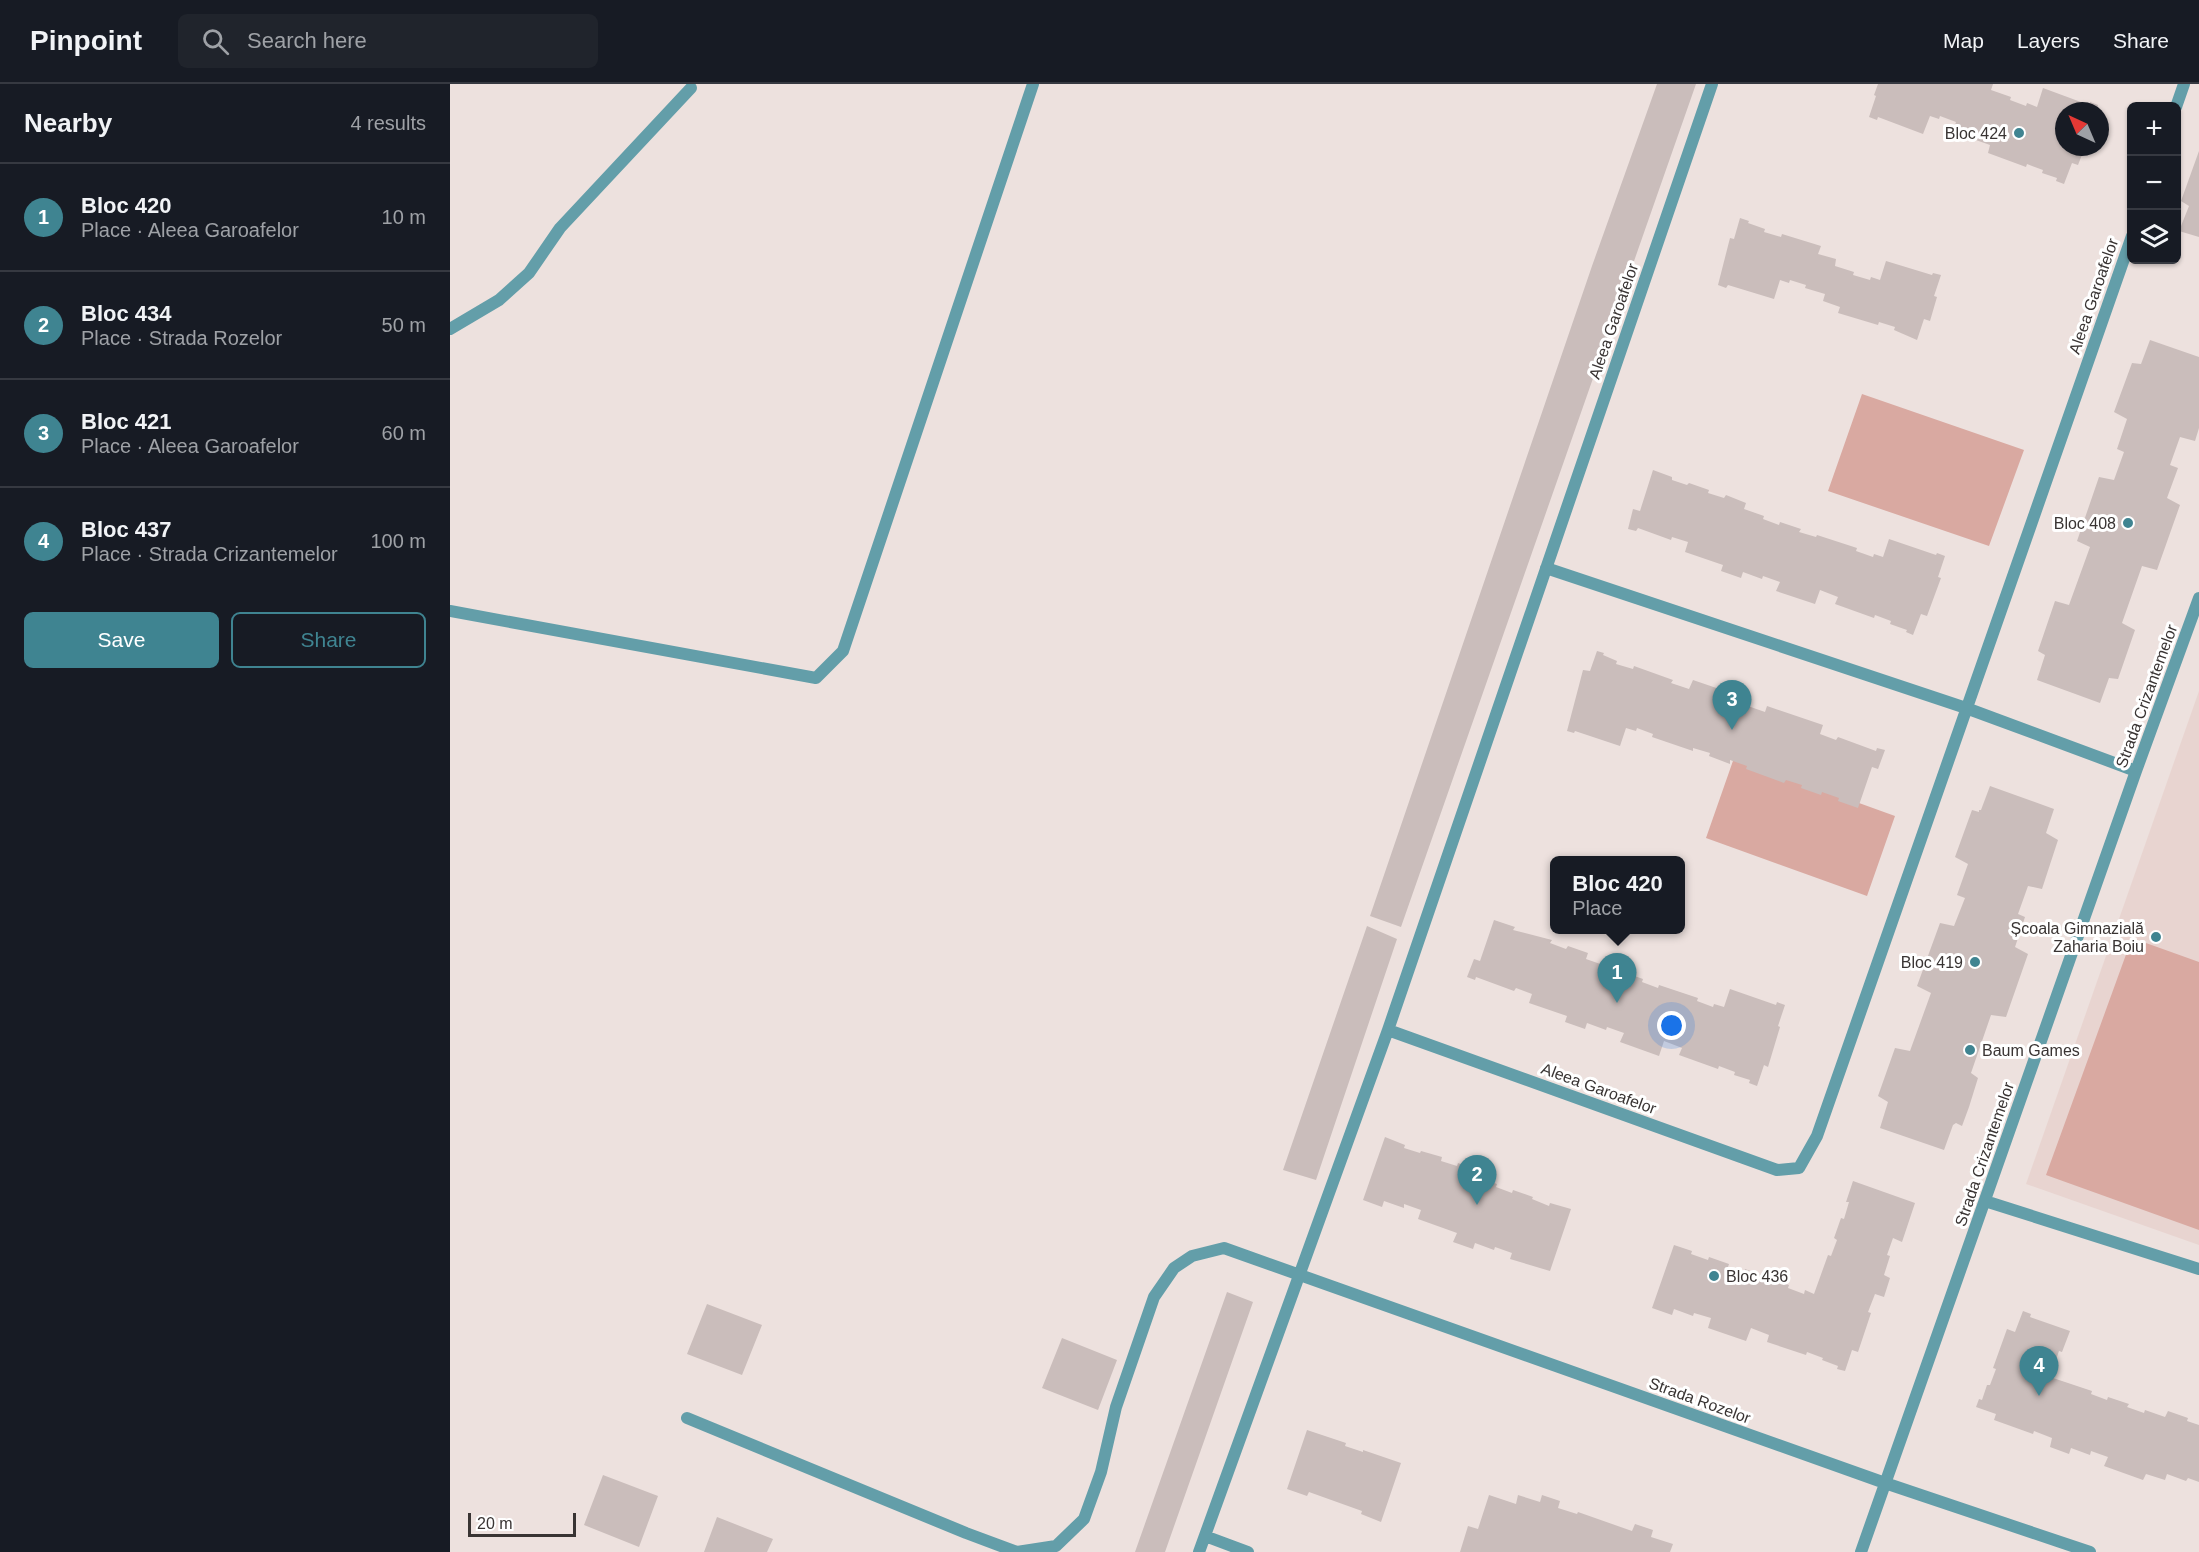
<!DOCTYPE html>
<html lang="en">
<head>
<meta charset="utf-8">
<style>
	:root { --surface:#171b24; --page:#20242c; --text:#f1f3f6; --muted:#9ea1a6; --line:#363941; --accent:#3f8491 }
	body { margin:0; font-family:Helvetica,sans-serif; background:var(--page); color:var(--text) }
	.controls { position:absolute; right:18px; top:18px; display:grid; overflow:hidden; border-radius:9px; box-shadow:0 2px 4px #0004 }
	.controls button { width:54px; height:54px; display:grid; place-items:center; padding:0; border:0; border-bottom:2px solid var(--line); background:var(--surface); color:var(--text); font:30px sans-serif }
	.compass { position:absolute; left:1605px; top:18px; width:54px; height:54px; border-radius:50%; background:var(--surface); box-shadow:0 2px 4px #0004; rotate:316deg }
	.scale { position:absolute; left:18px; bottom:15px; width:108px; box-sizing:border-box; padding-left:6px; border:3px solid #393433; border-top:0; font-size:16px; line-height:21px; white-space:nowrap; color:#393433; -webkit-text-stroke:4px #fff; paint-order:stroke }
	.you { position:absolute; left:1222px; top:942px; width:21px; height:21px; margin:-15px; border:4px solid #fff; border-radius:50%; background:#1a73e8; box-shadow:0 0 0 9px #1a73e833 }
	.badge { display:grid; place-items:center; width:39px; height:39px; border-radius:50%; background:var(--accent); color:#fff; font-size:20px; font-weight:700 }
	.pin { position:absolute; translate:-50% -50px; filter:drop-shadow(0 2px 3px #0008) }
	.pin::after { content:''; position:absolute; top:32px; width:21px; height:18px; background:inherit; clip-path:polygon(0 0,100% 0,50% 100%) }
	.popup { position:absolute; left:1100px; top:772px; width:135px; height:78px; box-sizing:border-box; display:grid; place-content:center; border-radius:9px; background:var(--surface); filter:drop-shadow(0 2px 4px #0005); font-size:20px; white-space:nowrap; color:var(--muted) }
	.popup b { font-size:22px; color:var(--text) }
	.popup::after { content:''; position:absolute; left:50%; top:100%; margin-left:-12px; border:12px solid transparent; border-top-color:var(--surface) }
	.list { margin:0; padding:0; list-style:none }
	h2 { display:flex; justify-content:space-between; align-items:center; height:78px; margin:0; padding:0 24px; font-size:26px }
	h2 small { font-size:20px; font-weight:400; color:var(--muted) }
	.list li { display:grid; grid-template-columns:39px 1fr auto; gap:18px; align-items:center; box-sizing:border-box; height:108px; padding:0 24px; border-top:2px solid var(--line) }
	.list b { display:block; font-size:22px; white-space:nowrap }
	.list p { margin:0; font-size:20px; white-space:nowrap; color:var(--muted) }
	.list em { font-size:20px; font-style:normal; color:var(--muted) }
	.actions { display:flex; gap:12px; padding:18px 24px }
	.actions a { flex:1; padding:14px 0; border:2px solid var(--accent); border-radius:9px; text-align:center; font-size:21px; color:var(--accent) }
	.actions .main { background:var(--accent); color:#fff }
	.icon { flex:none; width:33px; height:33px; fill:none; stroke:currentColor; stroke-width:2; stroke-linecap:round; stroke-linejoin:round }
	.map { position:relative; flex:none; width:1749px; height:1468px; overflow:hidden }
	header { display:flex; align-items:center; gap:36px; box-sizing:border-box; height:84px; padding:0 30px; background:var(--surface); border-bottom:2px solid var(--line) }
	header strong { font-size:28px }
	nav { display:flex; gap:33px; margin-inline-start:auto; font-size:21px }
	.search { width:420px; height:54px; background:var(--page); display:flex; align-items:center; gap:15px; box-sizing:border-box; padding:0 21px; border-radius:9px; color:var(--muted); font-size:22px }
	main { display:flex }
	aside { flex:1; background:var(--surface) }
	.map>svg:first-child { display:block }
	.built { fill:#e8d4d0 }
	.green { fill:#d9a9a1 }
	.building { fill:#cabdbb }
	.lines { fill:none; stroke-linecap:round; stroke-linejoin:round }
	.lane { stroke:#639ea9; stroke-width:12 }
	.street { stroke:#639ea9; stroke-width:12 }
	.poi-dot { fill:#3f8491; stroke:#fff; stroke-width:2 }
	.labels { text-anchor:middle; stroke-width:6; stroke-linejoin:round; paint-order:stroke }
	.poi-label { font-size:16px; fill:#393433; stroke:#fff; text-anchor:end }
	.street-label { font-size:16px; fill:#393433; stroke:#fff }
</style>
</head>
<body>
<header>
<strong>Pinpoint</strong>
<div class="search"><svg class="icon" aria-label="search" viewBox="0 0 24 24"><circle cx="10" cy="10" r="6"/><path d="M15 15l6 6"/></svg>Search here</div>
<nav><a>Map</a><a>Layers</a><a>Share</a></nav>
</header>
<main>
<aside>
<h2>Nearby<small>4 results</small></h2>
<ul class="list">
<li><span class="badge">1</span><div><b>Bloc 420</b><p>Place · Aleea Garoafelor</p></div><em>10 m</em></li>
<li><span class="badge">2</span><div><b>Bloc 434</b><p>Place · Strada Rozelor</p></div><em>50 m</em></li>
<li><span class="badge">3</span><div><b>Bloc 421</b><p>Place · Aleea Garoafelor</p></div><em>60 m</em></li>
<li><span class="badge">4</span><div><b>Bloc 437</b><p>Place · Strada Crizantemelor</p></div><em>100 m</em></li>
</ul>
<div class="actions"><a class="main">Save</a><a>Share</a></div>
</aside>
<div class="map">
<svg width="1749" height="1468" viewBox="0 0 1749 1468">
	<rect width="100%" height="100%" fill="#ede1de"/>
	<path class="built" d="M1749,607V1161L1576,1100Z"/>
	<path class="green" d="M1412,310L1574,366L1539,462L1378,407Z
		M1284,674L1445,732L1417,812L1256,754Z
		M1682,854L1749,878V1146L1596,1091Z"/>
	<path class="building" d="M1207,0H1246L951,843L920,832L1142,182Z
		M1428,0H1543L1541,6L1561,13L1560,16L1576,22L1577,19L1587,23L1593,4L1639,21L1640,18L1648,21L1646,27H1614V63H1635L1628,81L1622,79L1614,100L1606,97L1607,94L1592,89L1593,86L1577,80L1576,83L1538,69L1540,61L1523,55L1525,49L1505,41L1506,38L1490,32L1489,35L1480,32L1473,50L1428,33L1427,36L1419,33L1426,12L1424,11Z
		M1749,67V153L1729,147L1739,122L1731,117Z
		M1290,134L1299,137L1298,139L1315,145L1314,148L1331,153L1332,150L1371,162L1368,170L1386,175L1385,182L1404,188L1403,191L1420,196L1421,193L1430,196L1436,177L1482,191L1483,189L1491,191L1484,212L1487,213L1480,237L1474,235L1467,256L1444,246L1445,243L1429,238L1428,241L1388,229L1390,223L1373,217L1375,210L1355,204L1356,201L1340,196L1339,199L1330,196L1324,215L1278,201L1276,204L1268,201L1280,154L1284,155Z
		M1700,256L1749,273V344L1745,357L1730,353L1720,381L1728,384L1717,414L1730,421L1707,486L1692,482L1672,539L1685,546L1668,595L1659,594L1650,619L1587,596L1595,571L1588,567L1605,517L1619,521L1640,463L1627,457L1649,393L1664,396L1674,368L1667,365L1677,335L1664,328L1682,279L1691,280Z
		M1203,386L1222,393V396L1237,401L1239,399L1259,406L1258,409L1274,414L1276,411L1296,419L1294,425L1314,432L1313,435L1329,441L1330,438L1351,445L1349,448L1366,453L1367,451L1407,464L1406,467L1423,473L1424,470L1433,473L1439,455L1486,471L1487,469L1495,472L1488,493L1491,494L1477,532L1471,530L1463,551L1456,548L1457,546L1440,540L1441,537L1425,531L1424,534L1385,520L1388,513L1370,506L1365,520L1326,507L1330,498L1313,492L1312,495L1293,488L1291,494L1271,487L1273,481L1235,468L1238,458L1222,453L1221,456L1188,444L1186,447L1178,445L1183,425L1190,427Z
		M1147,567L1154,569L1153,571L1167,577L1166,580L1183,585L1184,582L1223,596L1221,599L1239,605L1243,596L1281,609L1278,619L1295,624V621L1315,628L1317,622L1373,641L1370,650L1386,656L1388,653L1426,667L1427,664L1435,666L1428,685L1422,683L1408,724L1388,717L1389,714L1372,708L1371,711L1351,704L1352,701L1336,696L1334,699L1296,685L1297,682L1280,676V680L1259,672L1260,669L1243,664V667L1202,653L1203,650L1187,644L1186,647L1176,644L1170,662L1125,647L1124,649L1117,647L1133,586L1140,587Z
		M1540,702L1604,725L1596,749L1608,756L1592,805L1578,802L1568,830L1575,833L1565,863L1578,870L1556,933L1541,931L1521,989L1528,994L1519,1023L1512,1042L1506,1039L1503,1041L1494,1066L1430,1044L1438,1018L1428,1012L1445,964L1460,967L1481,909L1467,902L1490,839L1504,842L1515,814L1507,811L1518,780L1505,773L1522,726L1529,728V726H1531Z
		M1044,836L1065,843L1063,846L1102,856L1100,859L1116,865L1118,862L1138,869L1136,875L1156,882L1155,885L1172,891L1173,888L1193,895L1192,898L1208,904L1209,901L1248,914L1247,917L1263,923L1264,920L1274,923L1280,905L1326,921L1327,918L1335,921L1328,942L1330,943L1318,983L1314,981L1307,1002L1299,999L1300,996L1284,991L1285,988L1269,982L1268,985L1229,971L1232,964L1227,962L1214,957L1209,972L1170,958L1174,949L1157,943L1156,946L1137,939L1135,945L1115,938L1117,932L1079,919L1082,910L1066,904L1064,907L1026,893L1025,896L1017,893L1024,875L1030,877Z
		M917,842L947,855L866,1096L833,1086Z
		M935,1053L955,1061L954,1064L970,1069L971,1067L992,1073L991,1077L1007,1082L1008,1079L1028,1087L1027,1093L1047,1100L1046,1103L1062,1109L1063,1106L1083,1113L1082,1115L1099,1122L1100,1119L1121,1125L1100,1187L1060,1175L1062,1169L1045,1163L1044,1166L1025,1159L1023,1165L1003,1158L1007,1149L968,1135L971,1126L954,1120V1124L934,1117L932,1123L913,1116Z
		M1403,1097L1465,1119L1452,1158L1443,1154L1437,1171L1440,1172L1434,1191L1440,1194L1434,1213L1425,1210L1418,1228L1421,1229L1408,1268L1402,1266L1395,1287L1387,1285L1388,1282L1372,1276L1373,1274L1357,1268L1356,1271L1317,1258L1319,1251L1301,1244L1296,1257L1258,1244L1261,1234L1244,1229L1243,1232L1224,1225L1222,1231L1202,1224L1224,1161L1242,1167L1241,1170L1258,1176L1259,1173L1279,1180L1278,1183L1294,1189L1295,1185L1339,1201L1338,1204L1354,1210L1355,1206L1364,1210L1378,1171L1381,1172L1387,1156L1384,1154L1391,1134L1394,1135L1399,1118H1396Z
		M777,1208L803,1218L715,1468H685Z
		M257,1220L312,1241L292,1291L237,1270Z
		M1573,1227L1581,1230L1580,1233L1620,1247L1612,1268L1609,1267L1603,1284L1607,1285L1603,1294L1642,1307L1641,1310L1657,1316L1658,1313L1679,1320L1677,1323L1694,1329L1695,1326L1715,1333L1718,1327L1738,1334L1737,1337L1749,1341V1398L1738,1394L1736,1397L1717,1390L1715,1396L1696,1390L1693,1396L1654,1382L1658,1373L1641,1367L1640,1371L1621,1364L1619,1370L1600,1363L1602,1354L1584,1347L1583,1350L1544,1336L1546,1330L1526,1323L1529,1315L1532,1316L1537,1301H1540L1546,1285L1543,1284L1557,1245L1565,1248Z
		M612,1254L667,1276L648,1326L592,1304Z
		M857,1346L896,1359L895,1362L913,1368V1366L951,1379L931,1438L911,1430L912,1427L859,1408L857,1412L837,1405Z
		M153,1391L208,1412L189,1463L134,1441Z
		M1039,1411L1066,1420L1068,1411L1090,1418L1092,1411L1110,1417L1108,1424L1127,1430L1128,1428L1182,1447L1185,1440L1203,1446L1201,1453L1223,1460L1220,1468H1010L1018,1442L1028,1445Z
		M267,1433L323,1455L317,1468H254Z"/>
	<g class="lines">
		<path class="lane" d="M0,245L49,216L79,189L110,144L241,4
			M0,527L366,594L393,567L583,0"/>
		<path class="street" d="M1726,23L1734,0
			M1096,484L1516,624L1686,687
			M938,946L1327,1086L1349,1084L1367,1052L1682,152
			M1535,1117L1749,1185
			M237,1334L516,1449L567,1468L606,1462L634,1435L651,1388L666,1323L704,1213L724,1184L742,1172L774,1164L1435,1399L1640,1468
			M755,1452L798,1468
			M749,1468L938,946L1262,0
			M1411,1468L1686,687L1749,514"/>
	</g>
	<g class="poi-dot">
		<circle cx="1569" cy="49" r="6"/>
		<circle cx="1678" cy="439" r="6"/>
		<circle cx="1706" cy="853" r="6"/>
		<circle cx="1525" cy="878" r="6"/>
		<circle cx="1520" cy="966" r="6"/>
		<circle cx="1264" cy="1192" r="6"/>
	</g>
	<g class="labels">
		<g class="poi-label">
			<text x="1557" y="55">Bloc 424</text>
			<text x="1666" y="445">Bloc 408</text>
			<text x="1694" y="850">Școala Gimnazială<tspan x="1694" dy="18">Zaharia Boiu</tspan></text>
			<text x="1513" y="884">Bloc 419</text>
			<text x="1532" y="972" text-anchor="start">Baum Games</text>
			<text x="1276" y="1198" text-anchor="start">Bloc 436</text>
		</g>
		<g class="street-label">
			<text transform="translate(1643 212) rotate(-71)" y="6">Aleea Garoafelor</text>
			<text transform="translate(1163 237) rotate(-71)" y="6">Aleea Garoafelor</text>
			<text transform="translate(1696 612) rotate(-70)" y="6">Strada Crizantemelor</text>
			<text transform="translate(1149 1004) rotate(20)" y="6">Aleea Garoafelor</text>
			<text transform="translate(1534 1070) rotate(-71)" y="6">Strada Crizantemelor</text>
			<text transform="translate(1250 1316) rotate(20)" y="6">Strada Rozelor</text>
		</g>
	</g>
</svg>
<div class="controls">
<button>+</button>
<button>−</button>
<button><svg class="icon" aria-label="layers" viewBox="0 0 24 24"><path d="M12 4l9 5-9 5-9-5zM3 14l9 5 9-5"/></svg></button>
</div>
<svg class="compass" viewBox="-18 -18 36 36"><path d="M0-13l5 13h-10z" fill="#e53935"/><path d="M0 13l5-13h-10z" fill="#9ea1a6"/></svg>
<div class="scale">20 m</div>
<div class="you"></div>
<div class="pin badge" style="left:1167px;top:919px">1</div>
<div class="popup"><b>Bloc 420</b>Place</div>
<div class="pin badge" style="left:1027px;top:1121px">2</div>
<div class="pin badge" style="left:1282px;top:646px">3</div>
<div class="pin badge" style="left:1589px;top:1312px">4</div>
</div>
</main>
</body>
</html>
